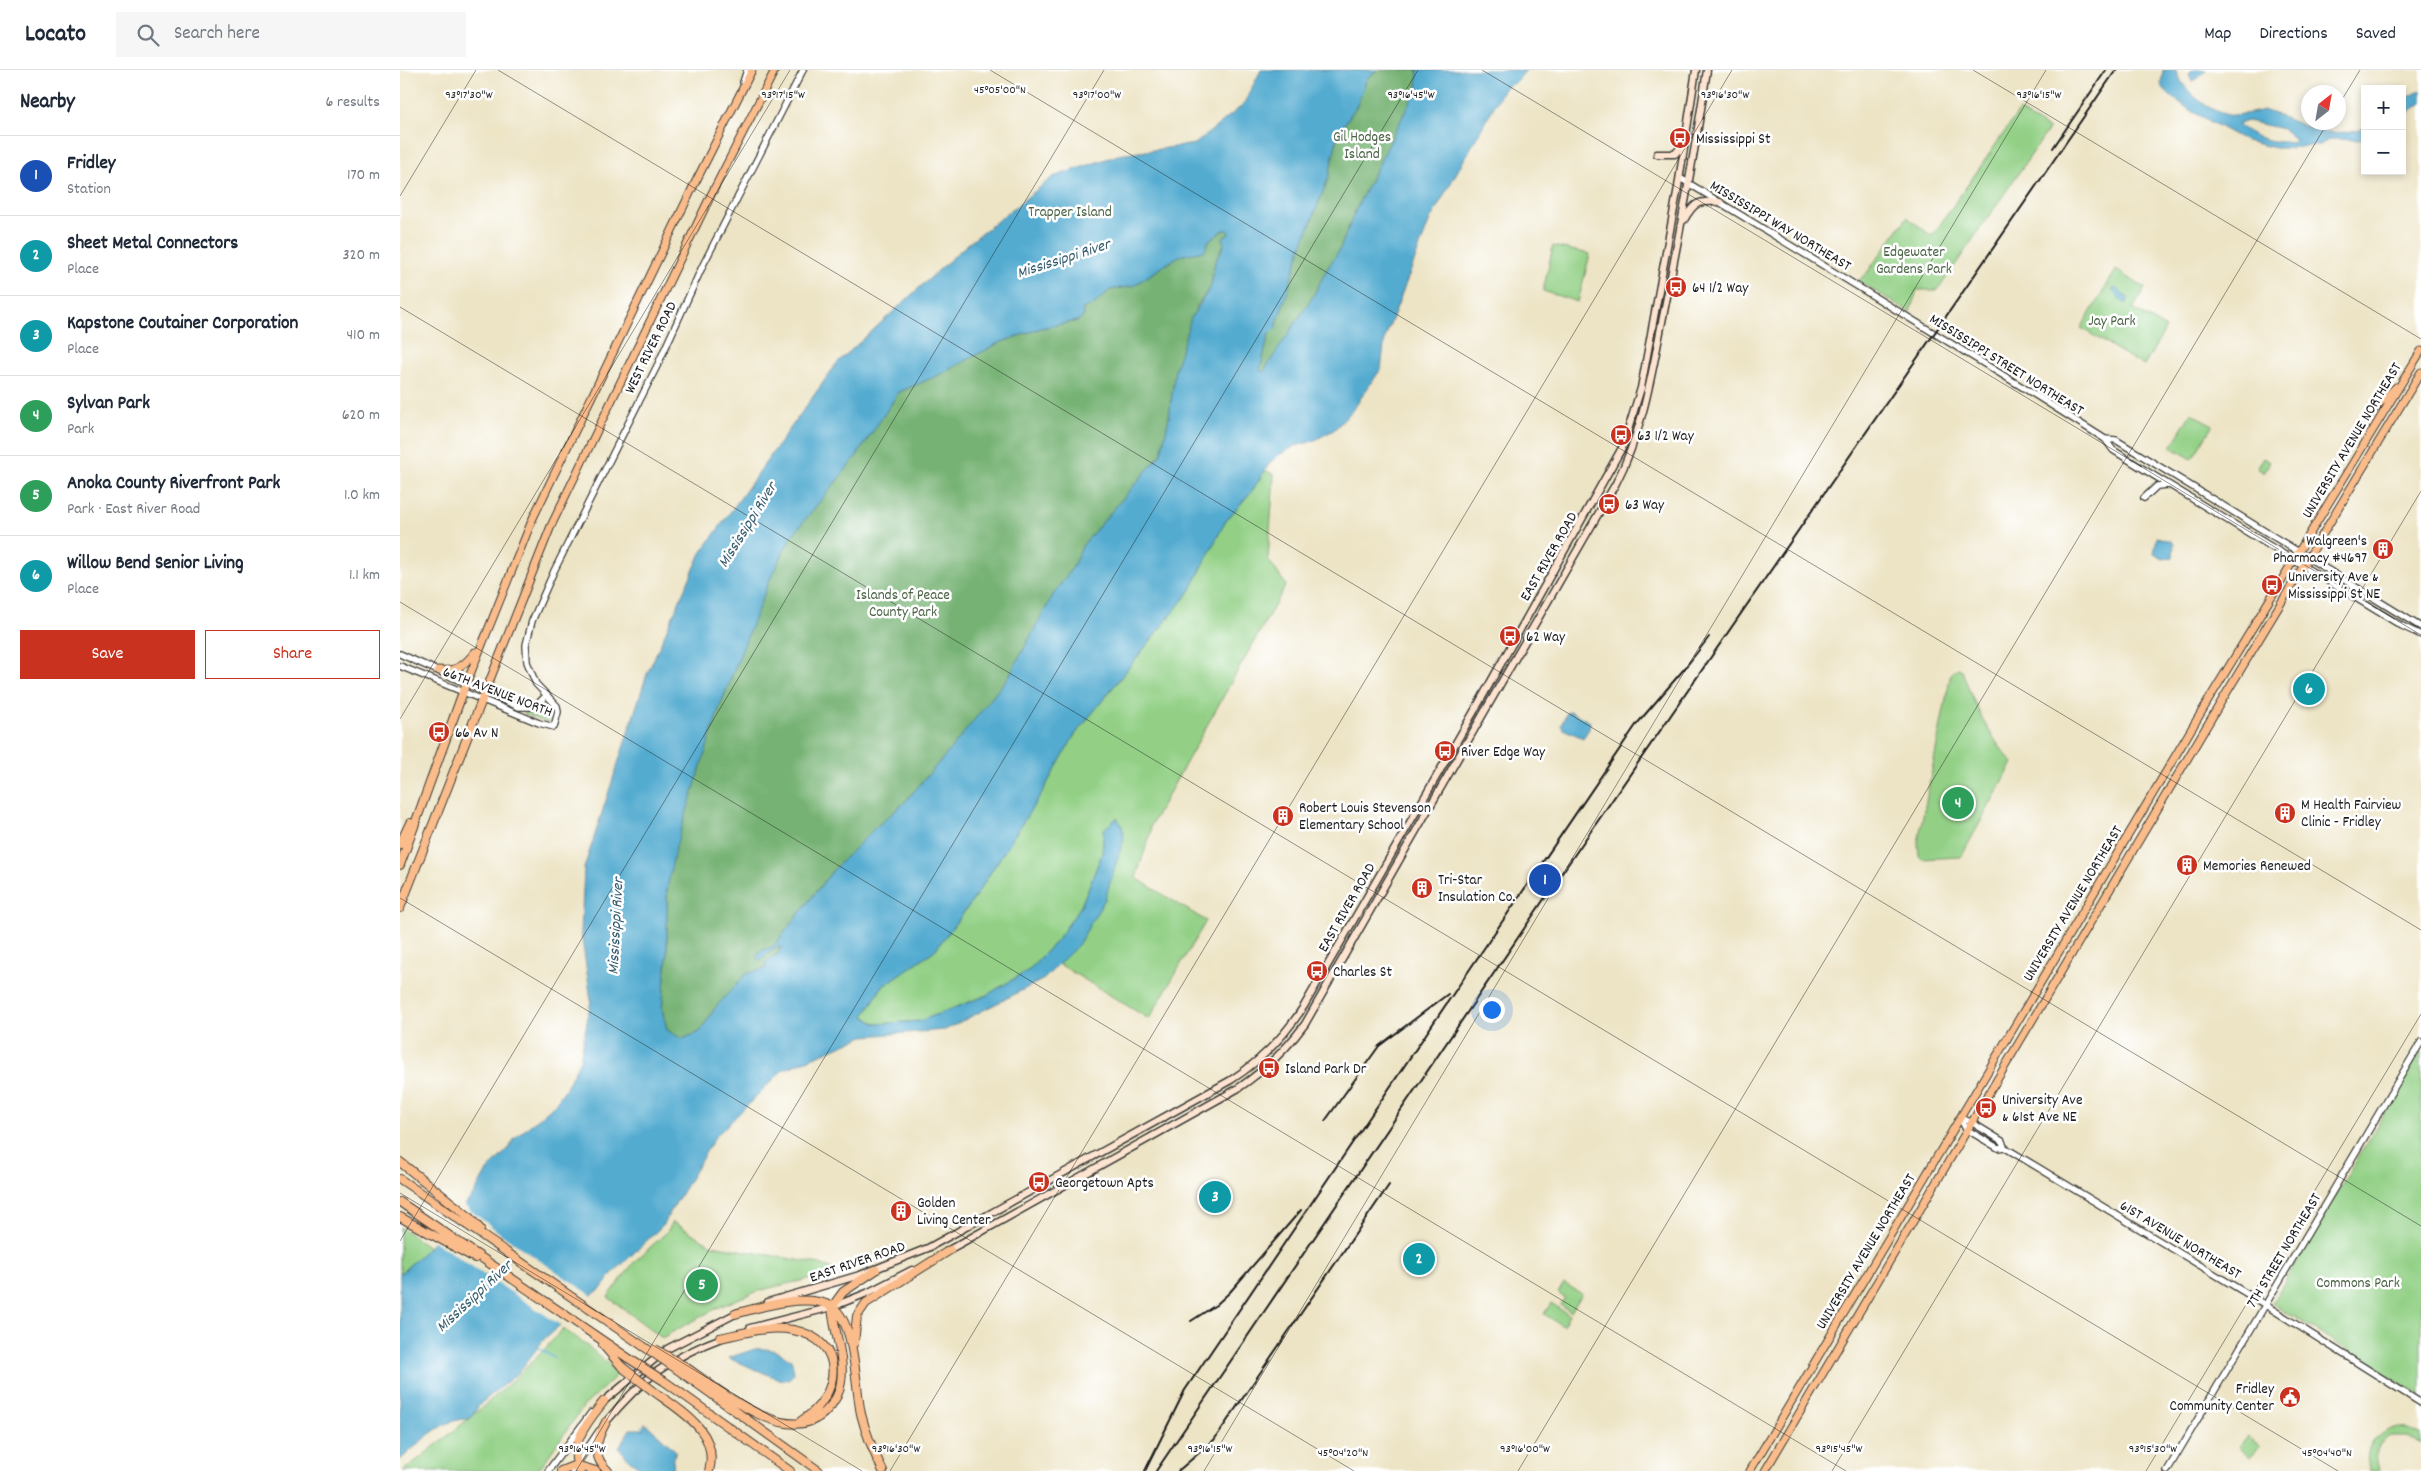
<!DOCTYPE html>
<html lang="en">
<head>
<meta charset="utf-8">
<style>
	:root { --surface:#fff; --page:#f6f6f7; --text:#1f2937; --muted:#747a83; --line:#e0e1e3; --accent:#c8321e }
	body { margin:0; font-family:Dekko,sans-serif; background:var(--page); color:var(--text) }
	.controls { position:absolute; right:15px; top:15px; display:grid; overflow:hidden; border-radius:0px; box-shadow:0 2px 8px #0003 }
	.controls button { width:45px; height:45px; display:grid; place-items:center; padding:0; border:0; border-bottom:1px solid var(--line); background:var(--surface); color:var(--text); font:25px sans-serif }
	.compass { position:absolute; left:1901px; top:15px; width:45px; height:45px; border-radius:50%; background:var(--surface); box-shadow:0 2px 8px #0003; rotate:31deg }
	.you { position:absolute; left:1091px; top:939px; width:18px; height:18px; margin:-12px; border:4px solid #fff; border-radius:50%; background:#1a73e8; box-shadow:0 0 0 8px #1a73e833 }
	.badge { display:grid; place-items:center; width:32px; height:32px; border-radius:50%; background:var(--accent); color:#fff; font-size:16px; font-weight:700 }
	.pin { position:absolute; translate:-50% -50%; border:2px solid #fff; box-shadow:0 1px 5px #0006 }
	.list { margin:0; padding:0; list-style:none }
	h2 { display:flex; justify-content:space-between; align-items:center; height:65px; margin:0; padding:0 20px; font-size:21px }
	h2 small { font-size:16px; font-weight:400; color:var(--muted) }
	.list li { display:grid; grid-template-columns:32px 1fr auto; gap:15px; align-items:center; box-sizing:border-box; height:80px; padding:0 20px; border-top:1px solid var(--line) }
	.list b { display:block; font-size:19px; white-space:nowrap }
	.list p { margin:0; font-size:16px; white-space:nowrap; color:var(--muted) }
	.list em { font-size:16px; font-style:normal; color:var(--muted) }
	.actions { display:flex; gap:10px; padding:15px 20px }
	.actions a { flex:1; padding:11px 0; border:1px solid var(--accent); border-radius:0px; text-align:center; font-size:18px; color:var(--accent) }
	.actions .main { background:var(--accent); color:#fff }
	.icon { flex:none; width:28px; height:28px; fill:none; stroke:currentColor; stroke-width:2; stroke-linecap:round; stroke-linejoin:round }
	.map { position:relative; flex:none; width:2021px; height:1401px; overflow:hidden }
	header { display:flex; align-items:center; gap:30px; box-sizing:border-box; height:70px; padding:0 25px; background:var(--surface); border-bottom:1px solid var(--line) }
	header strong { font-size:24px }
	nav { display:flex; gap:28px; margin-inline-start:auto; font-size:18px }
	.search { width:350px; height:45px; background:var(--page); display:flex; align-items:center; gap:12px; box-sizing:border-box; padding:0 18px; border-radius:0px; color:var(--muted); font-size:19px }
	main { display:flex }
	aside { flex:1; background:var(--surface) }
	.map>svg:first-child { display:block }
	.green { fill:#93d086; stroke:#587651 }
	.forest { fill:#76b273; stroke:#496748 }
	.water { fill:#53abd0; stroke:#386476; fill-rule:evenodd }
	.pier { fill:#ede4c5 }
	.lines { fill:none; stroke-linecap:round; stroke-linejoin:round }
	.stream { stroke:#53abd0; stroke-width:2 }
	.tertiary-casing { stroke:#3b3a35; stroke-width:8 }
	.secondary-casing { stroke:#3b3a35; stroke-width:9 }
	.primary-casing { stroke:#3b3a35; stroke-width:9 }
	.trunk-casing { stroke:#3b3a35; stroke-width:9 }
	.motorway-casing { stroke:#3b3a35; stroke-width:10 }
	.tertiary { stroke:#fff; stroke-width:5.5 }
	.secondary { stroke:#fde4d1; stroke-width:6 }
	.primary { stroke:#fabc8b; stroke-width:7 }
	.trunk { stroke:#fabc8b; stroke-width:7 }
	.motorway { stroke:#fabc8b; stroke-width:8 }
	.rail { stroke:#1c1c1c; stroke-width:2 }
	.motorway-bridge-casing { stroke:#3b3a35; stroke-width:10; stroke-linecap:butt }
	.motorway-bridge { stroke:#fabc8b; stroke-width:8 }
	.ticks { fill:none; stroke:#1c1c1c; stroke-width:1; stroke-opacity:0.45 }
	.labels { text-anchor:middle; stroke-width:5; stroke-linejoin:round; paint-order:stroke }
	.park-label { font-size:15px; fill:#4c6446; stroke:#fff }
	.poi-label { font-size:15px; fill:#1c1c1c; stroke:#fff; text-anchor:start }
	.street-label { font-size:15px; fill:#1c1c1c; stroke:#fff }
	.water-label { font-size:16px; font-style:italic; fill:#355c6d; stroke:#fff }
	.ticks-label { font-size:12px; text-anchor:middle; fill:#1c1c1c; stroke:#fff; stroke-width:5; stroke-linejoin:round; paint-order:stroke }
</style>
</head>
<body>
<header>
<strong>Locato</strong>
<div class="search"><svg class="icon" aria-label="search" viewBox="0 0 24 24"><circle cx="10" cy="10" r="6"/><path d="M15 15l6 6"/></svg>Search here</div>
<nav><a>Map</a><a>Directions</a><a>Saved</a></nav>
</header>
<main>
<aside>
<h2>Nearby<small>6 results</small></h2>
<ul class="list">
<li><span class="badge" style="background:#1a4fb4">1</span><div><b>Fridley</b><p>Station</p></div><em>170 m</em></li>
<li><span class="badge" style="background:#0f9aa8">2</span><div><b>Sheet Metal Connectors</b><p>Place</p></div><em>320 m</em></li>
<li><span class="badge" style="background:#0f9aa8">3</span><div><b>Kapstone Coutainer Corporation</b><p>Place</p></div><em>410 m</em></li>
<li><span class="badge" style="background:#2e9e5b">4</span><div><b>Sylvan Park</b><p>Park</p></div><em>620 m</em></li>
<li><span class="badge" style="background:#2e9e5b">5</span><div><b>Anoka County Riverfront Park</b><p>Park · East River Road</p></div><em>1.0 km</em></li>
<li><span class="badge" style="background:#0f9aa8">6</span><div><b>Willow Bend Senior Living</b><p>Place</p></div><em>1.1 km</em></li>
</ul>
<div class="actions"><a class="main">Save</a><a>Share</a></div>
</aside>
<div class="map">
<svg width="2021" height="1401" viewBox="0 0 2021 1401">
	<rect width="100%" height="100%" fill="#fff"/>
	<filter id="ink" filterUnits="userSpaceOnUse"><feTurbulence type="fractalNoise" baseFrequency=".02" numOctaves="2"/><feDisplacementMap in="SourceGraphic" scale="10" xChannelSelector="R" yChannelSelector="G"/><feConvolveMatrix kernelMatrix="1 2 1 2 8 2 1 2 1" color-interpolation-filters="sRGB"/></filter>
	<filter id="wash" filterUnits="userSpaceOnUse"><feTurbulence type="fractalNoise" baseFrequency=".0096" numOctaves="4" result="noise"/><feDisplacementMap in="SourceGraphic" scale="20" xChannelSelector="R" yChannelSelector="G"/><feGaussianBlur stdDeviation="1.12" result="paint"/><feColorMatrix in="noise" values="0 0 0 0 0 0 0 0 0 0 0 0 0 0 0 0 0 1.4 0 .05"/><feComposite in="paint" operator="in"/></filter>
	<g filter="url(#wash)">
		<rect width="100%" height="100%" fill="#ede4c5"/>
		<path class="green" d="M1619,41L1649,59L1538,220H1517L1510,242L1458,211L1466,204L1507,147L1532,166Z
			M1153,176L1190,184L1178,232L1143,221Z
			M1716,200L1745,218L1733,239L1766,258L1744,296L1681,258Z
			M1791,343L1813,355L1792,389L1771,377Z
			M1863,388L1870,392L1864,403L1857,398Z
			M865,400L874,405L868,489L886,515L750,757L751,761L736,808L806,851L749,949L659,894L678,875L705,829L704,759L702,784L681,836L658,869L629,900L585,926L520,951L476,954L464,946L482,917L535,880L571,833L643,721L674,666L790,521L825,452Z
			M1558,598L1562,600C1574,635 1588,665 1613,693L1561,787L1522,789L1519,786L1518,772L1551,603Z
			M147,634L152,636L154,642L147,653L124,644L125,642L136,640Z
			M2021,981V1326L1872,1233Z
			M273,1152L312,1175L420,1194L438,1201C412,1210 385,1213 359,1221C325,1232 294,1250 262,1268L208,1227L235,1191L266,1163Z
			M0,1157L29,1177L0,1204Z
			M1164,1213L1182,1224L1171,1242L1160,1235L1165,1228L1158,1223Z
			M1151,1233L1169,1245L1163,1256L1144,1244Z
			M163,1259L183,1272L219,1303L183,1337L143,1394L135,1401H3C59,1357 116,1313 163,1259Z
			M1998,1357L2007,1358L2021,1364V1374L2008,1366H1990C1977,1374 1972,1386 1979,1401H1970C1961,1379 1977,1361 1998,1357Z
			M1848,1366L1860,1377L1850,1388L1838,1376Z"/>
		<path class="forest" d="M977,0H1018L1017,18L956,139L940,179L927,199L912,228L863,302L860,300L869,264L876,257L901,178L928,109L938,64L957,35L967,8Z
			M824,160H828L829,164L815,192L811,216L797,236L775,300L769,347L761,384L683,475L672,498L653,525L609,606L555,675L503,734L476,757L433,800L377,872L372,877L360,881L370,884L372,880L379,876L381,877L378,884L372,887L367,898L315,938L300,962L282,969L267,960L262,939L267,887V820L274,779L320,636L370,509L391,467L456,387L499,322L539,305L599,273L641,258L677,251L681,239L693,235L710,220L733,216L779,186L804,181L809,170Z"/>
		<path class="water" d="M861,0H977L967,8L957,35L938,64L928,109L901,178L876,257L869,264L860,300L863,302L912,228L927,199L940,179L956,139L1017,18L1018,0H1126L1116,12L1105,17L1030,150L985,268L981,299L951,342L934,360L913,371L895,376L877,386L869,394L852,421L825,452L790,521L674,666L643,721L571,833L535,880L482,917L464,946L476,954L520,951L585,926L629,900L658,869L681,836L702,784L704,759L717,748L722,756L724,768L705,829L678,875L644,909L545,960L464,966L383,1000L315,1067L262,1156L212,1204L202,1218L176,1236L172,1245L145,1268L119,1302L80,1334L70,1349C41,1348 21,1372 0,1390V1204L29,1177L74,1124L86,1102L109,1078L115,1068L154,1035L166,1018L180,990L191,930L181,862L184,798L247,604L301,483L437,293L564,177L653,107L718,85L795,74L843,35ZM824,160H828L829,164L823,167L824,176L815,192L811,216L791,248L775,300L769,347L761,384L683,475L672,498L653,525L609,606L555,674L503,734L476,757L433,800L377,872L372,877L360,881L356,887L359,890C367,887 373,876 381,877L378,884L365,893L367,898L346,904L315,938L300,962L282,969L267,960L262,939L267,887V820L275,779L320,636L370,509L391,467L456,387L499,322L539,305L599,273L641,258L677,251L684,246L682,239L693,235L710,220L733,216L779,186L804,181L809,170Z
			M1763,0H1776C1781,19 1809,42 1829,45C1831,46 1860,42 1863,40C1899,51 1925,73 1965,57V70L1930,69L1920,75L1888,78H1875L1846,71L1791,41L1766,22L1761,14ZM1847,51L1883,59L1896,70L1894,73C1869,71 1858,70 1838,55Z
			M1792,0H1806L1801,6L1792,11L1789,4Z
			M2021,20V33L2002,47V31Z
			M1716,218L1728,228L1727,233H1724L1712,220Z
			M1757,467L1771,471L1774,474L1773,487L1763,489L1754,484Z
			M1170,641L1190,652L1189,659L1183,668L1163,659L1161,655L1167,642L1169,643Z
			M355,1279C370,1278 380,1281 392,1291L394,1303L389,1309L381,1310L328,1288Z
			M245,1353L274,1379L276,1382L273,1391L274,1401C247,1401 235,1401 219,1377L230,1359H244Z"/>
		<path class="pier" d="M62,1134L105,1167L194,1227L178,1238L174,1247L162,1256L32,1170Z"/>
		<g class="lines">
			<path class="stream" d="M139,1278L154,1288
				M242,1356L244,1358"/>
		</g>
	</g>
	<g filter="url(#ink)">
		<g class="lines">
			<g class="tertiary-casing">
				<path id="tertiary" d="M343,12L347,0
					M1280,108L1637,326L1705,369L1713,380L1753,405L2002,556L2021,565
					M1705,369L1716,370L2021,557
					M1744,428L1757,416L1769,415
					M0,584L119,637H134L146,626
					M0,596L139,653L154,657L158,642L157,636L136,614L127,592L126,575L132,551L154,501L258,294L303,195L403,0
					M1560,1048L1571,1052L1602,1071L1604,1077L1859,1231L2021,1333
					M1560,1048L1566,1059L1598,1078L1604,1077
					M148,1401L191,1343
					M172,1401L199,1361
					M1767,1401L2021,972"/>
			</g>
			<g class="secondary-casing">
				<path id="secondary" d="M1257,84H1275L1284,73
					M1284,150C1295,131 1298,131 1320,132
					M547,1181L837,1019C864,1001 886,980 905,954L1216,413C1244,359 1252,301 1264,242C1280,162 1295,81 1307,0
					M368,1232L460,1205L528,1178L831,1010C862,990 885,966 904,936L1080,631L1223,376L1241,318L1278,117L1296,0
					M350,1258L432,1237L467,1223L512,1200
					M204,1331L267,1279L339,1242
					M206,1352C241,1309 272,1286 324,1267"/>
			</g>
			<g class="primary-casing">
				<path id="primary" d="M1969,344L1996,317
					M1350,1401L1811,626L2021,281
					M1365,1401L1821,632L2021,302"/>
			</g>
			<g class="trunk-casing">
				<path id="trunk" d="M38,600C56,602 65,595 75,582
					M63,622L133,448L293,117L352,0
					M82,630L151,456L311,125L375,0"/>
			</g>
			<g class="motorway-casing">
				<path id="motorway" d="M0,774L10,753
					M0,795L63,622
					M0,838L82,630
					M0,1092L68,1146L80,1159
					M0,1109L243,1276
					M0,1132L228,1288
					M0,1147L75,1188
					M335,1244C360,1237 408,1222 432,1237C456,1252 455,1317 461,1344C466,1364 474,1383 483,1401
					M320,1268C343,1263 369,1255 393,1260C447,1270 442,1326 401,1351
					M454,1273L457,1246L466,1233L550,1180
					M203,1275L222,1297
					M284,1296C317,1318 386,1379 425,1342C433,1334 440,1323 441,1312C445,1288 434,1262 432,1237L443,1222L476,1200
					M278,1300L419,1401
					M264,1311L390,1401
					M252,1320C279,1340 320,1361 309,1401
					M206,1352C196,1370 191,1386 208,1401
					M161,1401L176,1395L196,1401
					M180,1401C166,1376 189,1350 204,1331"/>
			</g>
			<use href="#tertiary" class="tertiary"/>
			<use href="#secondary" class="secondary"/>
			<use href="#primary" class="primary"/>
			<use href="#trunk" class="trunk"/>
			<use href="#motorway" class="motorway"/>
			<path class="rail" d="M1653,78L1706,0
				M925,1051L979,976L1048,924
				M791,1251L816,1235L830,1222L901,1140
				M745,1401L785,1320L1072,896L1236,655L1285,598L1309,567
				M756,1401L1153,816L1716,0
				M778,1401L814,1370L989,1115"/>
			<g class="motorway-bridge-casing">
				<path id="motorway-bridge" d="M243,1276L278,1300
					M255,1279L284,1296
					M228,1288L264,1311
					M222,1297L252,1320"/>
			</g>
			<use href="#motorway-bridge" class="motorway-bridge"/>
		</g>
	</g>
	<path class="ticks" d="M98,0L2021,1156M590,0L2021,860M1082,0L2021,565M1573,0L2021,269M1938,36L1960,0M0,126L76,0M0,237L1938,1401M0,532L1446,1401M0,649L390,0M0,828L954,1401M0,1123L462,1401M0,1171L704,0M176,1401L1018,0M490,1401L1332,0M804,1401L1646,0M1118,1401L1928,52M1432,1401L2021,421M1746,1401L2021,944"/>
	<defs>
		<g id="bus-disc" transform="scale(1.125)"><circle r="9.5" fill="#c8321e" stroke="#fff"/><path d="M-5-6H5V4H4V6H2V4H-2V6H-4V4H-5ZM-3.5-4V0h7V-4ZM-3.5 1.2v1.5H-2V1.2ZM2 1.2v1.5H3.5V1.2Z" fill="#fff"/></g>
		<g id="building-disc" transform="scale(1.125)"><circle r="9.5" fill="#c8321e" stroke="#fff"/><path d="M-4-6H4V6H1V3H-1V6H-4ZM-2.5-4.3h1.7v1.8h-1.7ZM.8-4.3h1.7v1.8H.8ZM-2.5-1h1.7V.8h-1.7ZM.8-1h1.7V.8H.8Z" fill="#fff"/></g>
		<g id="civic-disc" transform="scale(1.125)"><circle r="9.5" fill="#c8321e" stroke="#fff"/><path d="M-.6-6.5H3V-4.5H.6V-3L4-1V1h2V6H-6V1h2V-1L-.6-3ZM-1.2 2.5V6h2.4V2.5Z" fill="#fff"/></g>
	</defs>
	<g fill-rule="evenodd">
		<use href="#bus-disc" x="1280" y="68"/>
		<use href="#bus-disc" x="1276" y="217"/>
		<use href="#bus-disc" x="1221" y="365"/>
		<use href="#bus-disc" x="1209" y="434"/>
		<use href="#building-disc" x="1983" y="479"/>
		<use href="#bus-disc" x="1872" y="515"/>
		<use href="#bus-disc" x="1110" y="566"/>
		<use href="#bus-disc" x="39" y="662"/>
		<use href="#bus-disc" x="1045" y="681"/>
		<use href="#building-disc" x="1885" y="743"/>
		<use href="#building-disc" x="883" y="746"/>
		<use href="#building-disc" x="1787" y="795"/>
		<use href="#building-disc" x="1022" y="818"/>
		<use href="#bus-disc" x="917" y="901"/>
		<use href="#bus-disc" x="869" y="998"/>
		<use href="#bus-disc" x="1586" y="1038"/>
		<use href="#bus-disc" x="639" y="1112"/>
		<use href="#building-disc" x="501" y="1141"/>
		<use href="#civic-disc" x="1890" y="1327"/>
	</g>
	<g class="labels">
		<g class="park-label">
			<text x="962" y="71">Gil Hodges<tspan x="962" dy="17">Island</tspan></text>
			<text x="670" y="146">Trapper Island</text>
			<text x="1514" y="186">Edgewater<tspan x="1514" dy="17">Gardens Park</tspan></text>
			<text x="1712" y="255">Jay Park</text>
			<text x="503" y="529">Islands of Peace<tspan x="503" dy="17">County Park</tspan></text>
			<text x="1958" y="1217">Commons Park</text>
		</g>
		<g class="poi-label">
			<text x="1296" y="73">Mississippi St</text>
			<text x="1292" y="222">64 1/2 Way</text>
			<text x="1237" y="370">63 1/2 Way</text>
			<text x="1225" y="439">63 Way</text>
			<text x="1967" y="475" text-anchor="end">Walgreen's<tspan x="1967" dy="17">Pharmacy #4697</tspan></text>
			<text x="1888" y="511">University Ave &amp;<tspan x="1888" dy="17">Mississippi St NE</tspan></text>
			<text x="1126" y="571">62 Way</text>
			<text x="55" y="667">66 Av N</text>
			<text x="1061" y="686">River Edge Way</text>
			<text x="1901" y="739">M Health Fairview<tspan x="1901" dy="17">Clinic - Fridley</tspan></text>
			<text x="899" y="742">Robert Louis Stevenson<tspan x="899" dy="17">Elementary School</tspan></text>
			<text x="1803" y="800">Memories Renewed</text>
			<text x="1038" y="814">Tri-Star<tspan x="1038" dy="17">Insulation Co.</tspan></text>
			<text x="933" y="906">Charles St</text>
			<text x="885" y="1003">Island Park Dr</text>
			<text x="1602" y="1034">University Ave<tspan x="1602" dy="17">&amp; 61st Ave NE</tspan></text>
			<text x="655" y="1117">Georgetown Apts</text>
			<text x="517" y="1137">Golden<tspan x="517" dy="17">Living Center</tspan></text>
			<text x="1874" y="1323" text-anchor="end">Fridley<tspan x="1874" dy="17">Community Center</tspan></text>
		</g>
		<g class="street-label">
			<text transform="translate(1381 155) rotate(31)" y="5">MISSISSIPPI WAY NORTHEAST</text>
			<text transform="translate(250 277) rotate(-64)" y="5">WEST RIVER ROAD</text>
			<text transform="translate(1607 294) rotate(32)" y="5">MISSISSIPPI STREET NORTHEAST</text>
			<text transform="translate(1951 370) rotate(-59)" y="5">UNIVERSITY AVENUE NORTHEAST</text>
			<text transform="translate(1148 486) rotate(-60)" y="5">EAST RIVER ROAD</text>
			<text transform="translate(98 621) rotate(21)" y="5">66TH AVENUE NORTH</text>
			<text transform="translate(1672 833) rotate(-59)" y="5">UNIVERSITY AVENUE NORTHEAST</text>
			<text transform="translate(946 837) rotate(-60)" y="5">EAST RIVER ROAD</text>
			<text transform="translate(1781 1169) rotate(31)" y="5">61ST AVENUE NORTHEAST</text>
			<text transform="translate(1883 1180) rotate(-59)" y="5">7TH STREET NORTHEAST</text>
			<text transform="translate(1465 1181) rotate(-59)" y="5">UNIVERSITY AVENUE NORTHEAST</text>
			<text transform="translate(457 1191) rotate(-19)" y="5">EAST RIVER ROAD</text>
		</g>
		<g class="water-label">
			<text transform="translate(663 187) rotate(-18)" y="6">Mississippi River</text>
			<text transform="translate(346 454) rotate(-58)" y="6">Mississippi River</text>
			<text transform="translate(214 856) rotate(-87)" y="6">Mississippi River</text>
			<text transform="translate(73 1225) rotate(-43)" y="6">Mississippi River</text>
		</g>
	</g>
	<g class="ticks-label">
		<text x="600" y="23">45°05'00"N</text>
		<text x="383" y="28">93°17'15"W</text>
		<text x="69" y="28">93°17'30"W</text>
		<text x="697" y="28">93°17'00"W</text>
		<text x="1011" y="28">93°16'45"W</text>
		<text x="1325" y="28">93°16'30"W</text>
		<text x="1639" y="28">93°16'15"W</text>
		<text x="182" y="1382">93°16'45"W</text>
		<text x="496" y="1382">93°16'30"W</text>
		<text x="810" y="1382">93°16'15"W</text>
		<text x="1125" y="1382">93°16'00"W</text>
		<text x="1439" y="1382">93°15'45"W</text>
		<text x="1753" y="1382">93°15'30"W</text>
		<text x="943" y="1386">45°04'20"N</text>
		<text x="1927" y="1386">45°04'40"N</text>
	</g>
</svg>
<div class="controls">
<button>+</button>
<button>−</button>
</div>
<svg class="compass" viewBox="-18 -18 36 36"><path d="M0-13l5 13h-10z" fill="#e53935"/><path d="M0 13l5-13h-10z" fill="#747a83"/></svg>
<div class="you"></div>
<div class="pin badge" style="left:1145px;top:810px;background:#1a4fb4">1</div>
<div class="pin badge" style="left:1019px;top:1189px;background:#0f9aa8">2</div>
<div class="pin badge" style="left:815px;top:1127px;background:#0f9aa8">3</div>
<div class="pin badge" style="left:1558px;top:733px;background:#2e9e5b">4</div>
<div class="pin badge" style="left:302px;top:1215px;background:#2e9e5b">5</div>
<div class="pin badge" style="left:1909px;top:619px;background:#0f9aa8">6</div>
</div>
</main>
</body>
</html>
